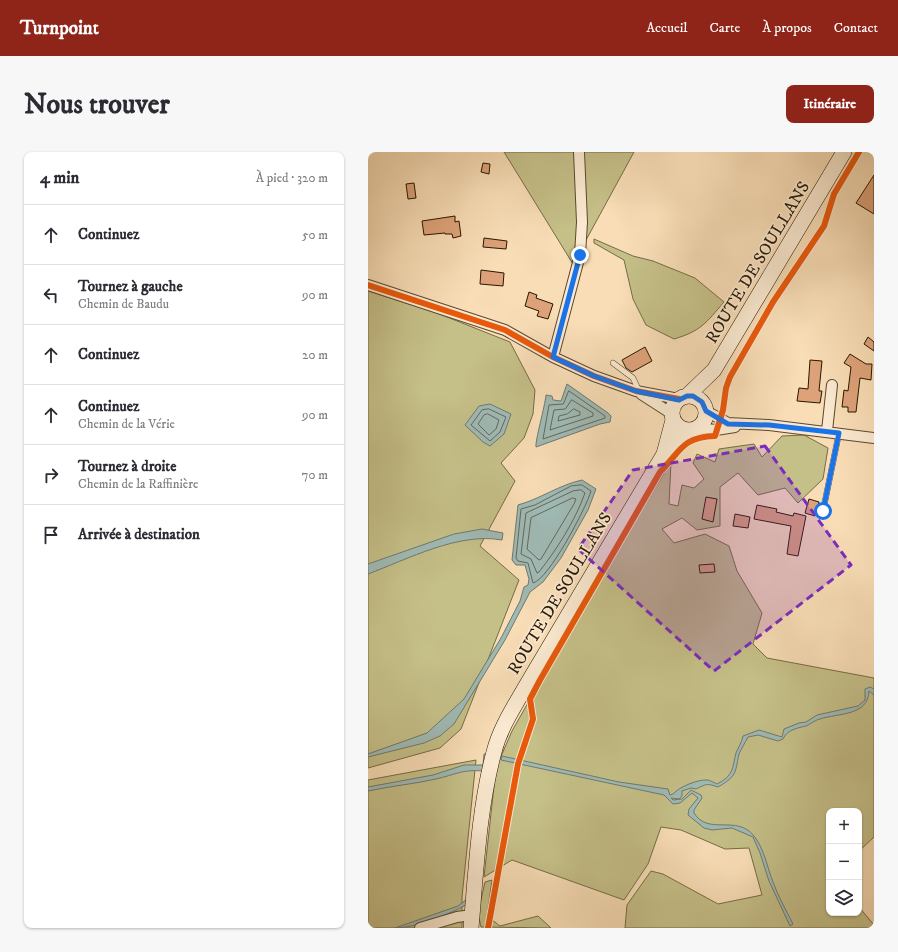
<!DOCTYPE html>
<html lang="fr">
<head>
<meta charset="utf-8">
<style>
	:root { --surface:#fff; --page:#f7f7f7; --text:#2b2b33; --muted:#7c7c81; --line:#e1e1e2; --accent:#8f2418 }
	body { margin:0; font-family:"IM FELL DW Pica",serif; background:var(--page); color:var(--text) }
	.controls { position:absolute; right:12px; bottom:12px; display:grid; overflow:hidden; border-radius:8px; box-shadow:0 1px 3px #0004 }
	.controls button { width:36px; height:36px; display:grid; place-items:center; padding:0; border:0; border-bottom:1px solid var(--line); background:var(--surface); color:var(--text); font:20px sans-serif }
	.stop { position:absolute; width:12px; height:12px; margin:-9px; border:3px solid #1a73e8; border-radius:50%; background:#fff }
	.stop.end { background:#1a73e8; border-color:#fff; box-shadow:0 1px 4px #0008 }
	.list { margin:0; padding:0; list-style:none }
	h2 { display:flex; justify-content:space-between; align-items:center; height:52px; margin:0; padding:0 16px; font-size:17px }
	h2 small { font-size:13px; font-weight:400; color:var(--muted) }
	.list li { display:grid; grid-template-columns:26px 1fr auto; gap:12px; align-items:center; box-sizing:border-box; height:60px; padding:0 16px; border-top:1px solid var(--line) }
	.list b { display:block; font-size:15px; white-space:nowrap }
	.list p { margin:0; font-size:13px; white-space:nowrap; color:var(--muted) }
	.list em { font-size:13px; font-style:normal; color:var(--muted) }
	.icon { flex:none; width:22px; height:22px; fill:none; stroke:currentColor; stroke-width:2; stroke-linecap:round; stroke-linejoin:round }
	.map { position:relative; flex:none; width:506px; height:776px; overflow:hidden; border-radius:8px }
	header { display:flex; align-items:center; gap:24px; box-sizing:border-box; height:56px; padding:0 20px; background:var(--accent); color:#fff }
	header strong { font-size:19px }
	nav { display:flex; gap:22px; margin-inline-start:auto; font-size:14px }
	.intro { display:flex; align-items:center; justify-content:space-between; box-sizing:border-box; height:96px; padding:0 24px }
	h1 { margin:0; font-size:28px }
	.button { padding:10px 18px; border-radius:8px; background:var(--accent); color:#fff; font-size:14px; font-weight:700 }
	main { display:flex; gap:24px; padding:0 24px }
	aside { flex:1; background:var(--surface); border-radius:8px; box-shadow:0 1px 3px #0004 }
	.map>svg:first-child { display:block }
	.green { fill:#c5bf88; stroke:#766b44 }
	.water { fill:#9fbab5; stroke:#6f796d }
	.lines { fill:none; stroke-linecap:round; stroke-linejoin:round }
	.shore { stroke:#64685a; stroke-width:1 }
	.building { fill:#dda279; stroke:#281700 }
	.lane-casing { stroke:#5c482e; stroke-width:6 }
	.street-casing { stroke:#5c482e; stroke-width:12 }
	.secondary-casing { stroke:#281700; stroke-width:16 }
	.lane { stroke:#fae9d0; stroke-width:5 }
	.street { stroke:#fae9d0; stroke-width:10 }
	.secondary { stroke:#fae9d0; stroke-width:15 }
	.cycleway-casing { stroke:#fae9d0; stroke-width:8 }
	.cycleway { stroke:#e8590c; stroke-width:6 }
	.route { stroke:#1a73e8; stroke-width:5 }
	.marked { fill:#7b2cbf; fill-opacity:0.2; stroke:#7b2cbf; stroke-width:3; stroke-dasharray:8 5; stroke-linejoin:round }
	.labels { text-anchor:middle; stroke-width:3.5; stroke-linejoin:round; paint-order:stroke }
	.street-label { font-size:17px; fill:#281700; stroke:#fae9d0 }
</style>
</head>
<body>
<header>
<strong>Turnpoint</strong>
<nav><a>Accueil</a><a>Carte</a><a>À propos</a><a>Contact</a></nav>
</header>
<div class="intro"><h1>Nous trouver</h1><a class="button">Itinéraire</a></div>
<main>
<aside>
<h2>4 min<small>À pied · 320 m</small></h2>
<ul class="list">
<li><svg class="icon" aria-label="ahead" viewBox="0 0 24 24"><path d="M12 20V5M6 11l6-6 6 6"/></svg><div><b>Continuez</b></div><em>50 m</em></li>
<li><svg class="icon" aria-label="left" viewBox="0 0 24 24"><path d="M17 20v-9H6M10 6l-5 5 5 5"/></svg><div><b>Tournez à gauche</b><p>Chemin de Baudu</p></div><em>90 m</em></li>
<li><svg class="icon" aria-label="ahead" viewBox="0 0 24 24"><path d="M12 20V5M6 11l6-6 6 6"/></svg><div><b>Continuez</b></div><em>20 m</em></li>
<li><svg class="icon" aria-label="ahead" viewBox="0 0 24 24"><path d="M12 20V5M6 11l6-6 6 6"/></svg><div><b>Continuez</b><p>Chemin de la Vérie</p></div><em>90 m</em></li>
<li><svg class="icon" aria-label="right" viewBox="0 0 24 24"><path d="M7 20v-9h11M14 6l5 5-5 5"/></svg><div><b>Tournez à droite</b><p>Chemin de la Raffinière</p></div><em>70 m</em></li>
<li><svg class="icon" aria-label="arrive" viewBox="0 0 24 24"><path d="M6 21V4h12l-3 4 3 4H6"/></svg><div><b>Arrivée à destination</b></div></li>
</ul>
</aside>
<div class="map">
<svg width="506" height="776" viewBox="0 0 506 776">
	<rect width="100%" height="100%" fill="#f8ddb6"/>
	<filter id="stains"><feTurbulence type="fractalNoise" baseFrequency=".005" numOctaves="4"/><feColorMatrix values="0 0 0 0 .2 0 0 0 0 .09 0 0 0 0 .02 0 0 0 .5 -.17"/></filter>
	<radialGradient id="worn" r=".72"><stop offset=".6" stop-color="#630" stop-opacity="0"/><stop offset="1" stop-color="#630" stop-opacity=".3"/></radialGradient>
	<path class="green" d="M136,0H266L205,112Z
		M226,87L265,104L285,109L327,126L356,150C338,171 333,179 306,187L278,173L265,147L256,108L226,91Z
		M0,139L69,161L142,190L167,238L165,262L156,286L133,311L147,329L112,394L151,428L93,577L72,596L0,616Z
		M436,283L460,296L455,327L430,351L417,336L390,343L370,321L352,335V374L329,378L314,366L294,377L306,391L337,382L361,394L369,419L394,461L385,492L399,506L506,526V685L491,699V659H461V761H491V755L506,773V776H257L259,753L283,719L295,722L350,752L394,743L381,696L357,697L313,678L293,675L280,712L256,748L144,708L116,725L128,616L144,579L219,447L303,310L301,352L310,354L314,333L326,336L336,327L325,311L329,302L347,310L351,297L386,292L394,305L414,284Z
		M108,608L94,745V776H0V628Z
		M124,728L119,764L132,774L170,764L183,776L113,775L110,761L117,730Z"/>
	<path class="water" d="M199,232L240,261L243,264L242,270L232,272L168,295C167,289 177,254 178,243L184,244L185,248L193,249Z
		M122,252L143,262L136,282L122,294L115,290L97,273L111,254Z
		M214,328L228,337L220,358L193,406L175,430L162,440L137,488L86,572L72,584L56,591L0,605V602L59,581L96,547L133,486L152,449L156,435L160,433L161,427L157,413H148L144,408L150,353C172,347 191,333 214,328Z
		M114,377L135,381L134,388C91,380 40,407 0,422V412L86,382Z
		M502,535L506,537V543L501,539C500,564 471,561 452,567C447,568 443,572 438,574C429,576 419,578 415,587L410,589L390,583L380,585C377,591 373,597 371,602C367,621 369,624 350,635C338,631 339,632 328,637L323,636L314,639V644L311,647L303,646L305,648L314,647L323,638L333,643L334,646L326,658V661C340,684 369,662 386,684C396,696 399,715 405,730C410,744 418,758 425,772L422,774L401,729L392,701L385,685L364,676L344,678L336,676L320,663L321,657L330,646L324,641L312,651L305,652L296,643L133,608L134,604L251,630L300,637L302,643L305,642C311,635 330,627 340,628C343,629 347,631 349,632C366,623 364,617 368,601C370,596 374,590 375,584L391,578L414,585L416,577L431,571L438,570L449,563L490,554L497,548V537Z
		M116,602H119L98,753C79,763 48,776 27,776L90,754L99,747L114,619C95,617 86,623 68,627C46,632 23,634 0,639V635L65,623L96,613H115Z"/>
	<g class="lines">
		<path class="shore" d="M201,239L237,264V266L175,287L181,253L195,252Z
			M204,248L225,261V264L182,278L186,258L197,257Z
			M121,257L138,265L132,280L122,289L103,273L114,258Z
			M206,257L212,260V263L190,269L191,264L199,262Z
			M120,262L131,268L128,277L121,283L110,272L116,263Z
			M214,333L223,339C218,356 181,427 165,431L160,411L150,409L148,406L153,357L167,353L203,334Z
			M213,338L217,341C207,369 189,397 171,420L169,421L163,407L153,402L158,361L205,339Z
			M205,346L208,347L206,352L173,407L171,408L159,397L163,366Z"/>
	</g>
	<path class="building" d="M115,11L122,12L121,22L113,20Z
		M506,23V62L488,51Z
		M46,31L48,46L40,47L38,32Z
		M87,64V70L91,69L93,84L85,86L84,82H77V81L56,83L54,69Z
		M116,86L139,89L138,97L115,95Z
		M113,118L136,121L135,134L112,132Z
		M161,140L169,143L168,146L185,152L180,167L169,164L171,159L157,154Z
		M500,185L506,190V199L496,192Z
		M277,195L284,209L264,220L258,216L254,208Z
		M482,202L498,212H504L503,228L492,226L488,260H480V255H474L476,238L480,239L483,215L476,211Z
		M442,208L454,209L451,239H454L452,251L429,249L431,236L440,237Z
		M338,345L349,347L345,370L334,367Z
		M441,347L451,350L447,364L437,361Z
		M389,353L409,357L408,360L425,364L426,361L438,364L430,404L419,402L423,374L386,367Z
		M367,362L382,365L380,376L365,374Z
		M346,412L347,420L332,421L331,413Z"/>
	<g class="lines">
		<g class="lane-casing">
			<path id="lane" d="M245,211L265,226L271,239
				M455,359L471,281"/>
		</g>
		<g class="street-casing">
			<path id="street" d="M0,133L137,178L185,205L226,224L268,239L311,247
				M185,205L212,103L214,70L211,0
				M273,242L304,262
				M338,259L360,271L401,273L506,286
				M329,276L348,278L367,275
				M459,279L464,233
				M52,776L89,765L104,763"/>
		</g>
		<g class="secondary-casing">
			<path id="secondary" d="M304 261a17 17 0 1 1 34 0a17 17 0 1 1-34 0Z
				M319,244L346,218L476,0
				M296,302L324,278
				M103,776C108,719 111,655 126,600C132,576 146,555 158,534L296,302L305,268"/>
		</g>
		<use href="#lane" class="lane"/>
		<use href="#street" class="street"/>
		<use href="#secondary" class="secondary"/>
		<g class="cycleway-casing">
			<path id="cycleway" d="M0,133L137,178L185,205L226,224L268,239L311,247
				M120,776L150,612L165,567L162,547L172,528L292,320C313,299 314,285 347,284L355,258L358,236L362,225L405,150L456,74L466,42L491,0"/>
		</g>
		<use href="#cycleway" class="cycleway"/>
	</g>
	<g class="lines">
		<path class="route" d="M212,103L185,205L226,224L268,239L311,248L319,244H325L334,250L338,259L360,272L401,273L471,281L455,359"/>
	</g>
	<path class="marked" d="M397,294L483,413L346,519L210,397L265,318Z"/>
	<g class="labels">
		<g class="street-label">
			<text transform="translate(389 110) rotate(-59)" y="6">ROUTE DE SOULLANS</text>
			<text transform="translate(191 441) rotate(-59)" y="6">ROUTE DE SOULLANS</text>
		</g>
	</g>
	<rect width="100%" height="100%" filter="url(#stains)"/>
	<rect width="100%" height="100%" fill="url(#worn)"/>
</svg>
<div class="controls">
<button>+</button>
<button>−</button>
<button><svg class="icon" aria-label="layers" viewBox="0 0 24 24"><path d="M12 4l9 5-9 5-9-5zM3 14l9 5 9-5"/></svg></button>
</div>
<div class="stop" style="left:455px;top:359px"></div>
<div class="stop end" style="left:212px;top:103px"></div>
</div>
</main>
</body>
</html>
